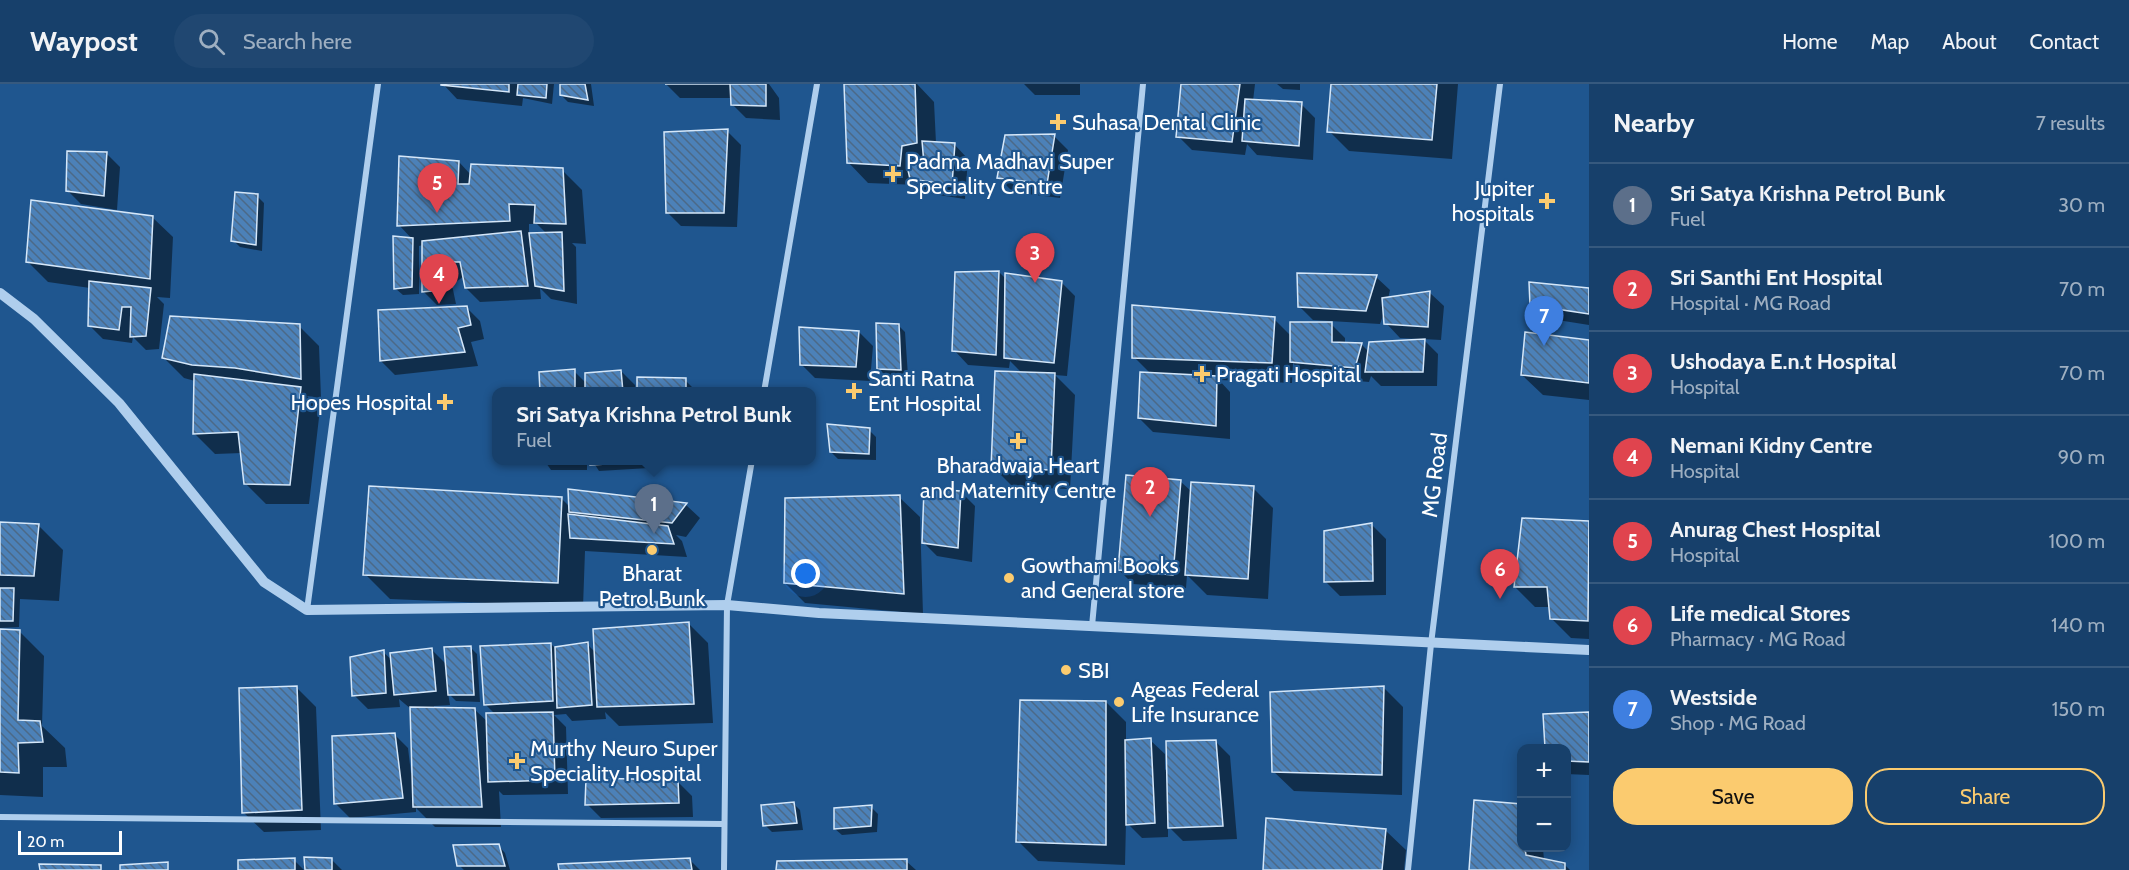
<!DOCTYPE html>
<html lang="en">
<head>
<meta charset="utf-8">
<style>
	:root { --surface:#17406b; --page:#204771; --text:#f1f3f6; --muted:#9eafc1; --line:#36597e; --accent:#fbcb6f }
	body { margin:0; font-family:Cabin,sans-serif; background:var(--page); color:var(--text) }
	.controls { position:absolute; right:18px; bottom:18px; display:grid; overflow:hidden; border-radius:12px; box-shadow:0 3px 15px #0003 }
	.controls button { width:54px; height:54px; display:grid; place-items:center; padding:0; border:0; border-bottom:2px solid var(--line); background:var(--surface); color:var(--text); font:30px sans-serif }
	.scale { position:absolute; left:18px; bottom:15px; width:104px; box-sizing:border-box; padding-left:6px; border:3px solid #fff; border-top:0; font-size:16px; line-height:21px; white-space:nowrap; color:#fff; -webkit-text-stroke:4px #1f568f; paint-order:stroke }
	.you { position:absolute; left:806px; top:490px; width:21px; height:21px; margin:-15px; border:4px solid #fff; border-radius:50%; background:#1a73e8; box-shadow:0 0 0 9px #1a73e833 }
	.badge { display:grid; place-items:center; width:39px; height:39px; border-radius:50%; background:var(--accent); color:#fff; font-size:20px; font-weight:700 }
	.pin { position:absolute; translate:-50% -50px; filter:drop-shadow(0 2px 3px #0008) }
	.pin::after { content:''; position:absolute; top:32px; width:21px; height:18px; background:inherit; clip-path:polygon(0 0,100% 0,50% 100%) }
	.popup { position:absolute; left:492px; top:303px; width:324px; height:78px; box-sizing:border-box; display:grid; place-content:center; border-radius:12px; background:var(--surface); filter:drop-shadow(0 2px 4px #0005); font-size:20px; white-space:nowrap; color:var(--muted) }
	.popup b { font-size:22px; color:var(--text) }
	.popup::after { content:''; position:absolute; left:50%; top:100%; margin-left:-12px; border:12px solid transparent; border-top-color:var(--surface) }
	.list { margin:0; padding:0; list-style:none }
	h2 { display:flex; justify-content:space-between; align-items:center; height:78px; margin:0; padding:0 24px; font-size:26px }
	h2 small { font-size:20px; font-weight:400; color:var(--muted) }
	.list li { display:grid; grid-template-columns:39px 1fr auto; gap:18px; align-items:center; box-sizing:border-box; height:84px; padding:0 24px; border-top:2px solid var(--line) }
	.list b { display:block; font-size:22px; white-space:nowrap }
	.list p { margin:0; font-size:20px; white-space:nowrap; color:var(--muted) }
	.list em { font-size:20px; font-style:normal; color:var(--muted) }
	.actions { display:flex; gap:12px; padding:18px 24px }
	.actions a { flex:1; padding:14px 0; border:2px solid var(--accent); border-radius:24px; text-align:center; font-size:21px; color:var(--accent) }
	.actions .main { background:var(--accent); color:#111 }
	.icon { flex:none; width:33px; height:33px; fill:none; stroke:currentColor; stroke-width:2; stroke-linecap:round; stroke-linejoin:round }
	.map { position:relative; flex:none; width:1589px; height:786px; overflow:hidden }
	header { display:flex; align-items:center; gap:36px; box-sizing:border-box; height:84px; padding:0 30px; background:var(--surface); border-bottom:2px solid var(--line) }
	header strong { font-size:28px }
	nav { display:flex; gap:33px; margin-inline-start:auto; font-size:21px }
	.search { width:420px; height:54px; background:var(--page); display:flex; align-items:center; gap:15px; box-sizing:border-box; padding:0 21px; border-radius:33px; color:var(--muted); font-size:22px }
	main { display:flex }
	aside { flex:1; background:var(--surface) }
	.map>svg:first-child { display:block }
	.shadow { fill:#0007; fill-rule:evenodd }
	.building { fill:url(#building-back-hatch); stroke:#d5e7f9; stroke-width:1.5 }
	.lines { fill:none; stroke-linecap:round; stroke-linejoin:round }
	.minor { stroke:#afceed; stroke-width:6 }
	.tertiary { stroke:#afceed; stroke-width:10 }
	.poi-dot { fill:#fbcb6f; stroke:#1f568f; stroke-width:2 }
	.labels { text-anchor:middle; stroke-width:4.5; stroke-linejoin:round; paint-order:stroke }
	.poi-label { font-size:22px; fill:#fff; stroke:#1f568f; text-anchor:start }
	.street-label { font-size:22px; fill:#fff; stroke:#1f568f }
</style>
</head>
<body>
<header>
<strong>Waypost</strong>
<div class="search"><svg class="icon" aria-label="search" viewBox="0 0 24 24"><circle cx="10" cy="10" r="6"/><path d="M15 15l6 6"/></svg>Search here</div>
<nav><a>Home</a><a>Map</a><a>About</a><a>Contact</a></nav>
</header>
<main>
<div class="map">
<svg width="1589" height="786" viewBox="0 0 1589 786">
	<defs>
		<pattern id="building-back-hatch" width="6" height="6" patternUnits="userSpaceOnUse" patternTransform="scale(1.5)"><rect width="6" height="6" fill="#4c81b8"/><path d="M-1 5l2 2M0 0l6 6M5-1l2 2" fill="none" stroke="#4c6987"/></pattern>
	</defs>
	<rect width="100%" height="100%" fill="#1f568f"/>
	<path class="shadow" d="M443,0H554L552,20L523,14L522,22L457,15Z
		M561,0H591L594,22L568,18L561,11Z
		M666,0H769L779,14L780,36L746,34L732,20V14H680Z
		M846,0H917L934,18L936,59L954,60L968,75L965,115L925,109L918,101L868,99L848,78Z
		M1024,0H1080V11H1035Z
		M1182,0H1255L1253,17L1301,20L1315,34L1313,76L1257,71L1247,60L1245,71L1192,66L1178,52Z
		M1277,0H1300V6L1283,5Z
		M1333,0H1458L1452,75L1349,67L1329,47Z
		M727,47L741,61L737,143L681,142L667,128Z
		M1054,52L1068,66L1060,114L1013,108L999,94Z
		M106,69L120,83L117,126L81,120L67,106Z
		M459,78L471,91L562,86L582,106L586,160L572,159L576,163L577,220L551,215L540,204L541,215L480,218L466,204L464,192L452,201L456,220L437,221L423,207V161L419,162V210L403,211L396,205L412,155L399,141ZM529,140H537L547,150L529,151Z
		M257,112L264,119L262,167L240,163L233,156Z
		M152,133L173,153L170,214L157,213L164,220L159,265L146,266L133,253L132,259L103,255L89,241L90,204L48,198L28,178Z
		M999,188L1007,196L1061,198L1075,212L1067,292L1055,291L1075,311L1070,405L1013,403L993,383L1022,289L1010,277L1009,284L968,281L954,266Z
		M1376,193L1390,206L1388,215L1430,209L1444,222L1441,256L1423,255L1438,270L1437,302H1381L1371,292L1369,298L1305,292L1293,279L1292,299L1219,296L1230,308V355L1153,348L1139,334L1151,290L1134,273L1274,235L1291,252L1331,240L1345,254V260H1361L1369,268L1418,257V255L1400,254L1386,239L1385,226L1380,240L1313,236L1299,222Z
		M1589,206V241L1545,234L1531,220Z
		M466,223L480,237L484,255L471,258L478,282L395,291L381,277Z
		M898,241L905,248L908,292L885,291L878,284Z
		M299,242L319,262L321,314L307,312L320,325L309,420H266L246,400L242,369L215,370L195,350V297L184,294L164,274Z
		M859,248L873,262L870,297L815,294L801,280Z
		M1589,258V316L1543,311L1522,291Z
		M574,287L587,300L621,287L635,301V308H542Z
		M685,296L697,308H638Z
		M869,346L876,353V376L838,375L831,368Z
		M544,376H587V386H551Z
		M592,376H648L649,384L599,387Z
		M694,376H717L719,378L698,380Z
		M1180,397L1192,408L1253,404L1273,424L1268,515L1207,511L1187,491L1186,504L1133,500L1119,486Z
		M569,407L686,421L700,434L686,453L676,451L682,457L687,473L585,467L583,523L390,515L365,490L561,414L571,424Z
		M961,408L975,422L972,478L937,472L923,458Z
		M899,413L920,433L923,530L805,519L785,499Z
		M1523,435L1589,439V555L1571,554L1551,534L1550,523H1535L1515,503Z
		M0,439L38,441L63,466L59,517L20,515L19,543L0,544Z
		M1372,441L1386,455V511L1340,512L1326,498Z
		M688,539L708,559L713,639L619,642L605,628L606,635L572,637L566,630L554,631L566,643L568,710L503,711L499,707L501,743H435L416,724V728L350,734L336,720L394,650L408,664L411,689L414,688L411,625L399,615L400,623L368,625L354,611L383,568L393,577L431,565L447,581L470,563L477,570L480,618L456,617L448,609L450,621L434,622V625L475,626L488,638L496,631L486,621L551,560L557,566L587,560L596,569Z
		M0,547H19L44,572L42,642L65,664L67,683H43V713L0,711Z
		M296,603L316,623L321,746L264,748L243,728Z
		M1383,603L1403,623L1402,711L1294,707L1273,687Z
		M1106,618L1126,638V657L1150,656L1165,670V686L1215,657L1230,672L1237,755L1183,757L1168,742V753L1142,754L1126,738L1125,781L1038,777L1018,757Z
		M1589,629V691L1566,690V664H1546L1545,631Z
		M678,698L692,712L693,733L601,734L587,720Z
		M793,719L800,726L803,746L772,748L765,741Z
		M871,723L878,730L877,748L842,751L835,745Z
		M1385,746L1406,766L1404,786H1265Z
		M498,761L505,769L510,786H464L459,781Z
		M1522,764H1543L1544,776L1564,780L1570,786H1470Z
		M331,775L342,786H306Z
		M294,776L304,786H239Z
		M690,776L700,786H560Z
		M906,777L916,786H778Z"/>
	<path class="building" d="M441,0H509V8L441,1Z
		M518,0H547L546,14L517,11Z
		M560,0H585L588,16L560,11Z
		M665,0H766V22L731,21L730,0Z
		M844,0H915L917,59L902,62L900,82L847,79Z
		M1181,0H1240L1232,58L1176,53Z
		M1331,0H1437L1432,56L1327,48Z
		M1245,15L1302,18L1299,62L1242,57Z
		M728,45L724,129H666L664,48Z
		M1055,50L1047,100L997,94L1005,51Z
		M922,57L955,59L952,101L910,95L907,82L924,80Z
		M67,67L107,68L104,112L66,107Z
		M399,72L459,77L458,100H469L471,80L563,84L566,140L534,139L535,121L509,120L510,137L397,142Z
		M235,108L258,110L256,161L231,157Z
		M31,116L153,132L150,195L26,178Z
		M521,147L528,202L465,204L460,178H451L439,187L443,206L422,208V157Z
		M562,148L564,207L535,202L529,149Z
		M393,152L413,154L412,203L394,205Z
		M999,187L996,271L952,267L955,188Z
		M1005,189L1062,197L1054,279L1004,274Z
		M1297,189L1377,191L1366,227L1298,223Z
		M89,197L151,204L146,252L130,253L131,223H122L119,246L88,242Z
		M1529,198L1589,204V230L1530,221Z
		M1430,207L1428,243L1384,240L1382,214Z
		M1132,221L1275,233L1272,279L1132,274Z
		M467,222L471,241L458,244L465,268L380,277L378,226Z
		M170,232L300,240L301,295L235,284L192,281L162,274Z
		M1290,238H1332V258L1362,259L1355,284L1290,278Z
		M876,239L899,240L901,286L877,285Z
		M799,243L859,247L856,283L800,281Z
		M1525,248L1589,256V299L1521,291Z
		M1425,255L1423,288H1365L1369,258Z
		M575,285V308H540L539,288Z
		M621,286L623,308H585V289Z
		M995,287L1055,289L1051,386L991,384Z
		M1140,288L1217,292L1216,342L1138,334Z
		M194,290L301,303L290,401L244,400L238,348L193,350Z
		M637,293L686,294V308H637Z
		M827,340L870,344L869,370L830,368Z
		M542,376H581V380H542Z
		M590,376H643V378L590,381Z
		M1126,391L1181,396L1173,491L1118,486Z
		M1191,398L1254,402L1248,495L1185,491Z
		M369,402L562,413L558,499L363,491Z
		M568,405L687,419L672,439L569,428Z
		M924,405L961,407L958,464L922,459Z
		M900,411L904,510L784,499L785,414Z
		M568,430L668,442L674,460L570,454Z
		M1522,434L1589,437L1588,537L1550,535L1547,503H1514Z
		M0,438L39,440L34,492L0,491Z
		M1372,439L1373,497L1324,498V447Z
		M0,504H14L13,537H0Z
		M689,538L694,620L597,623L593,545Z
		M0,545L20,546L18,636L40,637L43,658L18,659L19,689L0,688Z
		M588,558L592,621L557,624L555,563Z
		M551,559L553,617L484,621L480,562Z
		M471,562L474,611H448L444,563Z
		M432,564L436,607L394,611L390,569Z
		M384,566L386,609L352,612L350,573Z
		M297,602L302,726L242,729L239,604Z
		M1384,602L1382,691L1272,688L1270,608Z
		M1020,616L1106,617V761L1016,758Z
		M410,623L475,624L482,723H413Z
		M553,628L555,696L488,698L486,629Z
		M1589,628V678L1566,677V664H1545L1543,630Z
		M395,649L403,714L334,720L332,652Z
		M1151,654L1155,739L1126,741L1125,656Z
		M1216,656L1223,742L1168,744L1166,657Z
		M586,694L678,696L679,719L585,721Z
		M1474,716L1522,720V764H1525L1526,771L1565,779V786H1469Z
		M794,718L797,739L763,742L761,721Z
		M872,721L871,742L834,745V724Z
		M1266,734L1386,745L1382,786H1263Z
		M499,760L505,782H457L453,761Z
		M304,773L332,774V786H305Z
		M295,774V786H238V776Z
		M690,774L692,786H559L558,780Z
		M907,775V786H776L777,777Z
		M168,778V786H120V781Z
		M39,780L101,781V786H40Z"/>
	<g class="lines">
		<path class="minor" d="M764,308L817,0
			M307,526L378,0
			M1092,542L1143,0
			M0,733L724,740
			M724,786L727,521L752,376
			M1408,786L1431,560L1500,0"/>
		<path class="tertiary" d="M0,209L34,235L119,319L264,498L307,526L727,521L819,529L1589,566"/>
	</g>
	<g class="poi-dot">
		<path d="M1055 29h6v6h6v6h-6v6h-6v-6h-6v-6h6z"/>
		<path d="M890 81h6v6h6v6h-6v6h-6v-6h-6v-6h6z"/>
		<path d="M1544 108h6v6h6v6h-6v6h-6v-6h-6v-6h6z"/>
		<path d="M1199 281h6v6h6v6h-6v6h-6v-6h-6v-6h6z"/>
		<path d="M851 298h6v6h6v6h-6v6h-6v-6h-6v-6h6z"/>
		<path d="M442 309h6v6h6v6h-6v6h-6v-6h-6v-6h6z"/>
		<path d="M1015 348h6v6h6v6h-6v6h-6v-6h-6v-6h6z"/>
		<circle cx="652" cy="466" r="6"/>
		<circle cx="1009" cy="494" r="6"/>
		<circle cx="1066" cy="586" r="6"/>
		<circle cx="1119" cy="618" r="6"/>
		<path d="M514 668h6v6h6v6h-6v6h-6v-6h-6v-6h6z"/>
	</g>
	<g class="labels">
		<g class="poi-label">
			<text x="1072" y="46">Suhasa Dental Clinic</text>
			<text x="906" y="85">Padma Madhavi Super<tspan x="906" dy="25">Speciality Centre</tspan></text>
			<text x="1534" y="112" text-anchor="end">Jupiter<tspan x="1534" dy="25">hospitals</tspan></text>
			<text x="1216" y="298">Pragati Hospital</text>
			<text x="868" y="302">Santi Ratna<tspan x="868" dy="25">Ent Hospital</tspan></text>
			<text x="432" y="326" text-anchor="end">Hopes Hospital</text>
			<text x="1018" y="389" text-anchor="middle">Bharadwaja Heart<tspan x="1018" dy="25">and Maternity Centre</tspan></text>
			<text x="1021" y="489">Gowthami Books<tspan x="1021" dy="25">and General store</tspan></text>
			<text x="652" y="497" text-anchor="middle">Bharat<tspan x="652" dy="25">Petrol Bunk</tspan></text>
			<text x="1078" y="594">SBI</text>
			<text x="1131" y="613">Ageas Federal<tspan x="1131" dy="25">Life Insurance</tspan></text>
			<text x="530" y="672">Murthy Neuro Super<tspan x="530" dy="25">Speciality Hospital</tspan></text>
		</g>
		<g class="street-label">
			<text transform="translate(1434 391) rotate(-83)" y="8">MG Road</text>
		</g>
	</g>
</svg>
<div class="controls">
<button>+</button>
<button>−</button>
</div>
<div class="scale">20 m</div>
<div class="you"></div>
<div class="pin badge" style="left:654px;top:450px;background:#5c6f8a">1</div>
<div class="popup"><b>Sri Satya Krishna Petrol Bunk</b>Fuel</div>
<div class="pin badge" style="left:1150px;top:433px;background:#e0444e">2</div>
<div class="pin badge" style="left:1035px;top:199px;background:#e0444e">3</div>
<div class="pin badge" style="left:439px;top:220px;background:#e0444e">4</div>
<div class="pin badge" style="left:437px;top:129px;background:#e0444e">5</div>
<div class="pin badge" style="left:1500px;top:515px;background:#e0444e">6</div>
<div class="pin badge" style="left:1544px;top:262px;background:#3f7fe0">7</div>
</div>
<aside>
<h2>Nearby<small>7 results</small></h2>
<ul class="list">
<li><span class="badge" style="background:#5c6f8a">1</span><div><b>Sri Satya Krishna Petrol Bunk</b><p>Fuel</p></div><em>30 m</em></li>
<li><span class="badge" style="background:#e0444e">2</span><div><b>Sri Santhi Ent Hospital</b><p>Hospital · MG Road</p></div><em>70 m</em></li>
<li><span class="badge" style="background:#e0444e">3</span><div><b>Ushodaya E.n.t Hospital</b><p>Hospital</p></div><em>70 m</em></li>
<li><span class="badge" style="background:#e0444e">4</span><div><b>Nemani Kidny Centre</b><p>Hospital</p></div><em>90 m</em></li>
<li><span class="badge" style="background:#e0444e">5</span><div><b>Anurag Chest Hospital</b><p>Hospital</p></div><em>100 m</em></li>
<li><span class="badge" style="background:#e0444e">6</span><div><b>Life medical Stores</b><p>Pharmacy · MG Road</p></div><em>140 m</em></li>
<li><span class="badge" style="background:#3f7fe0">7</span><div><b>Westside</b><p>Shop · MG Road</p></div><em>150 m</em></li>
</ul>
<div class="actions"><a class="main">Save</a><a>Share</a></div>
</aside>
</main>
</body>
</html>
